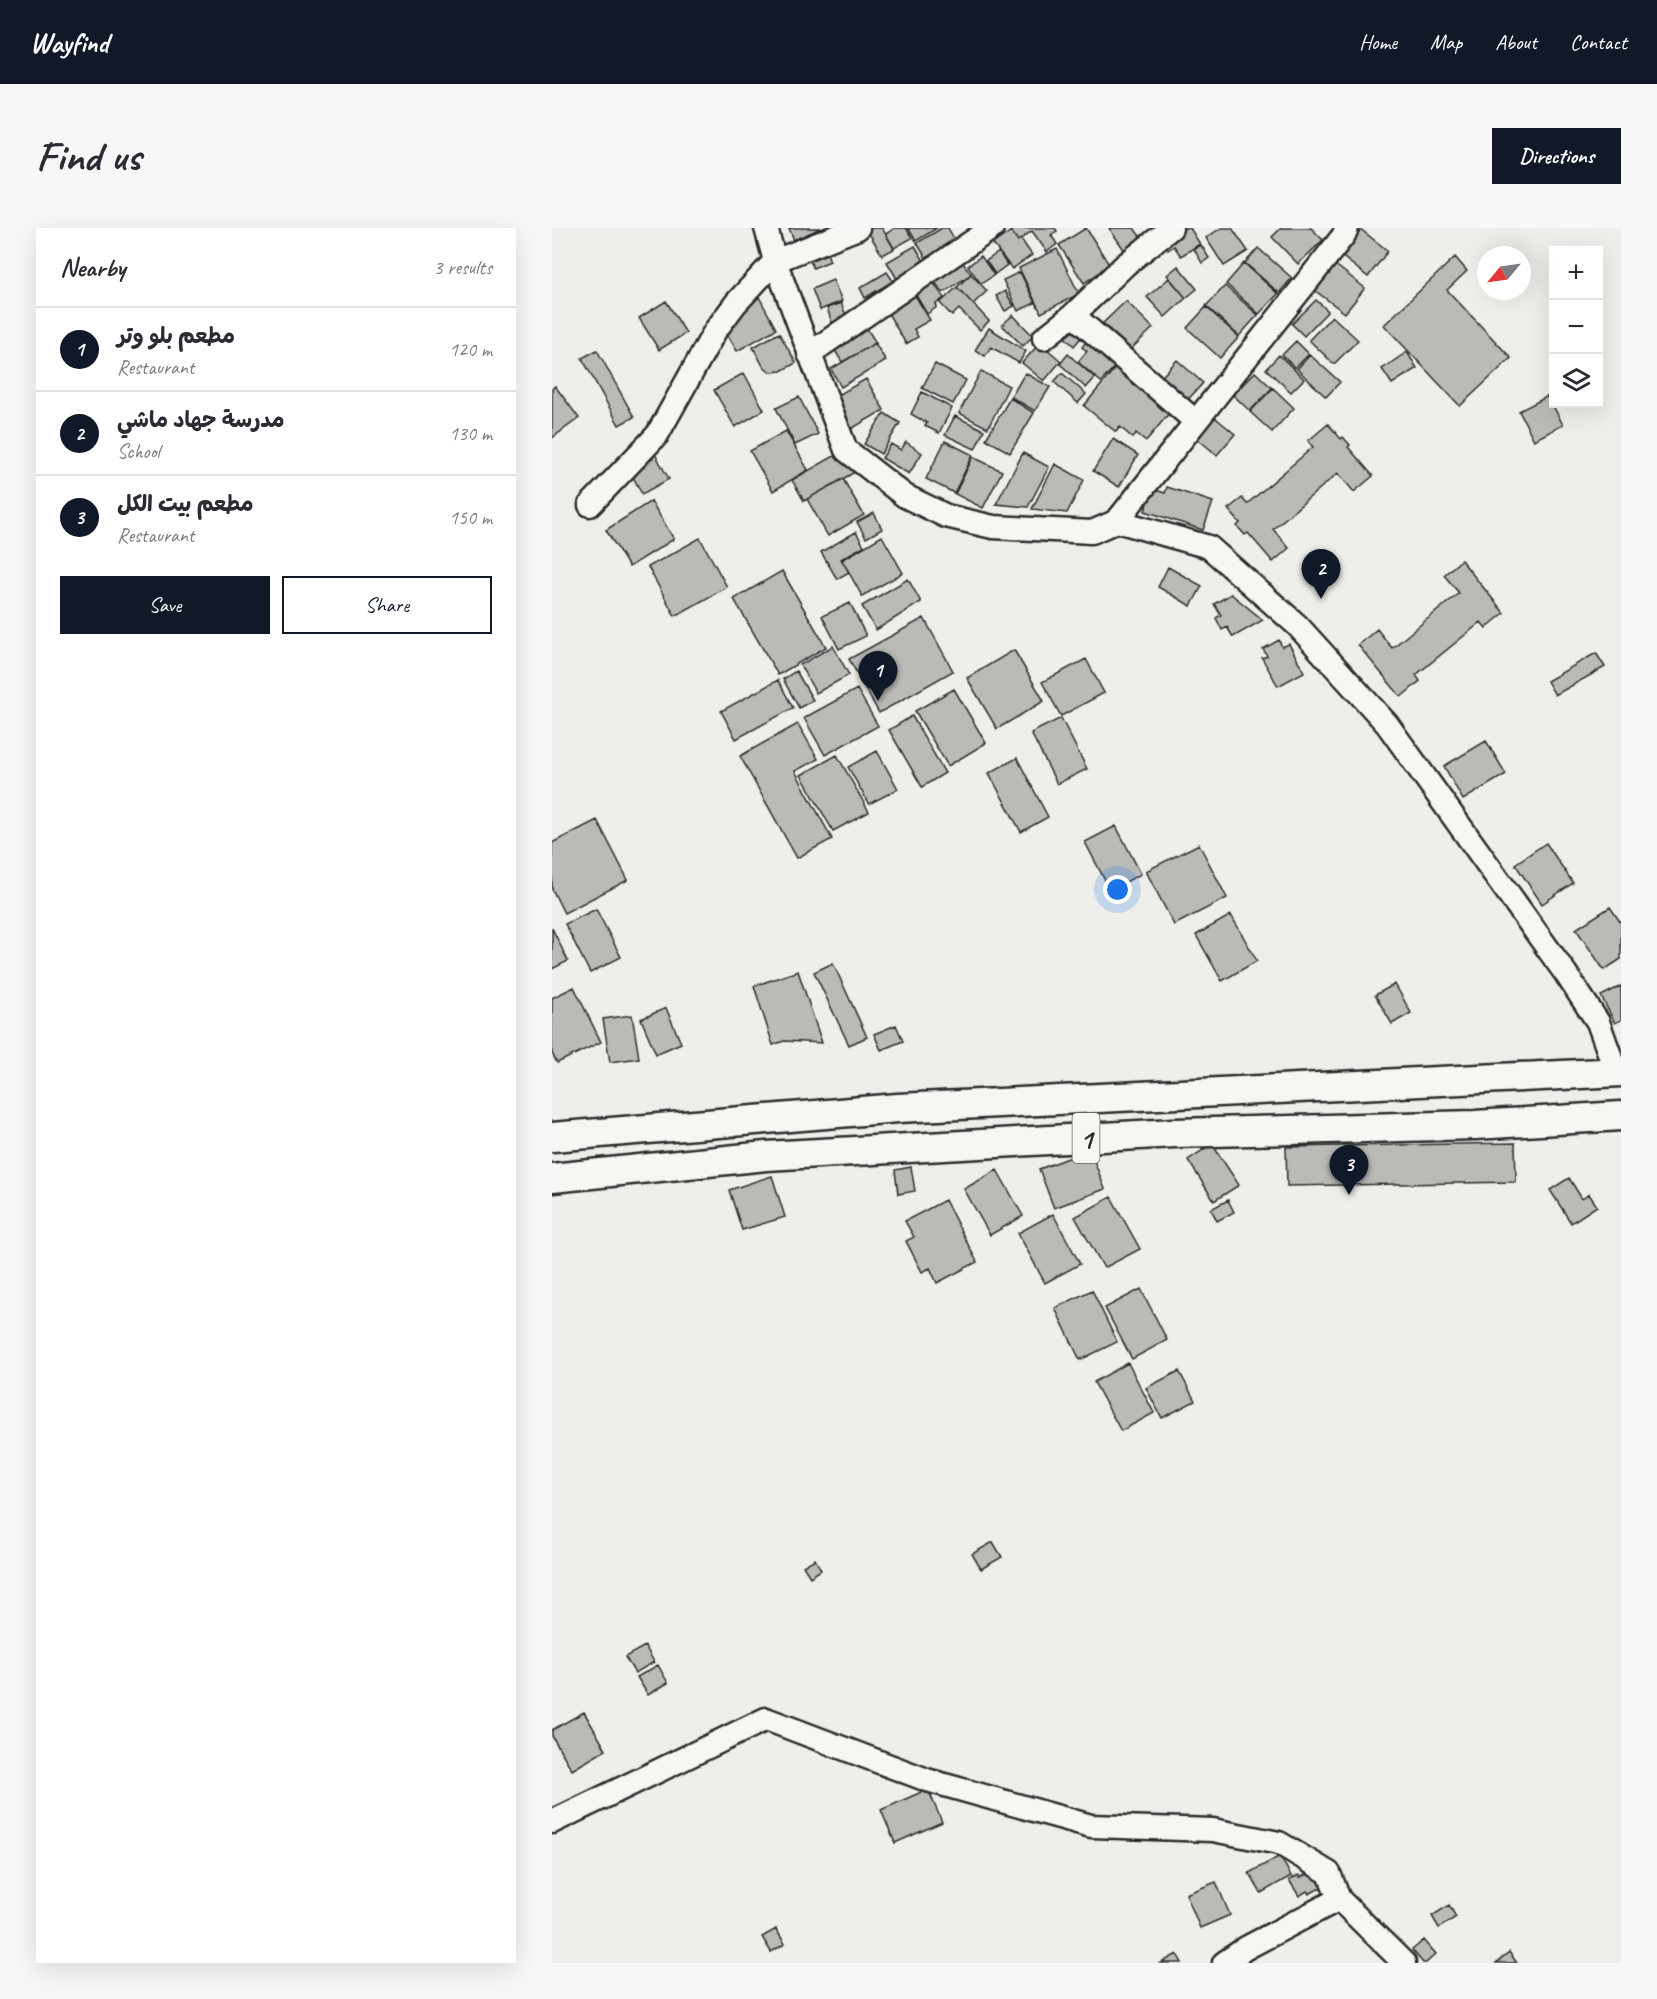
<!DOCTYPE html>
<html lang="en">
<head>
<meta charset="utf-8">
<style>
	:root { --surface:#fff; --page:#f7f7f7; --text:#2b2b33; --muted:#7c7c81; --line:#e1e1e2; --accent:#111827 }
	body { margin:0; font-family:Caveat,"Playpen Sans Arabic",sans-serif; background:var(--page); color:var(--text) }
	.controls { position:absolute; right:18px; top:18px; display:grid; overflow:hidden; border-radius:0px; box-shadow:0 6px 24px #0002 }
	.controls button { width:54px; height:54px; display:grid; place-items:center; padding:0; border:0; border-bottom:2px solid var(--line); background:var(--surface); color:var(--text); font:30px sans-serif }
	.compass { position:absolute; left:925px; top:18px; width:54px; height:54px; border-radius:50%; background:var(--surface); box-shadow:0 6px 24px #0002; rotate:241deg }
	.you { position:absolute; left:566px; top:662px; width:21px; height:21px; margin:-15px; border:4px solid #fff; border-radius:50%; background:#1a73e8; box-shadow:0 0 0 9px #1a73e833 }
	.badge { display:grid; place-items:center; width:39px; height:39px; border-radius:50%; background:var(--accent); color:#fff; font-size:20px; font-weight:700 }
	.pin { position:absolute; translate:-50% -50px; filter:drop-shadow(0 2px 3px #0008) }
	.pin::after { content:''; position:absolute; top:32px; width:21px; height:18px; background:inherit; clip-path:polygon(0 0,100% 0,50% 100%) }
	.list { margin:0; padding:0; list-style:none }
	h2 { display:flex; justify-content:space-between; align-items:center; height:78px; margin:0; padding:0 24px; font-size:26px }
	h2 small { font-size:20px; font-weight:400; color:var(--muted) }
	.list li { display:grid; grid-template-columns:39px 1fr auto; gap:18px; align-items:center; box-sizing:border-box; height:84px; padding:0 24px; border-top:2px solid var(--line) }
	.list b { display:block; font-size:22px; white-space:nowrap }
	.list p { margin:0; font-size:20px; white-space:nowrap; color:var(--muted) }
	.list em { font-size:20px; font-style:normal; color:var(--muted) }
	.actions { display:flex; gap:12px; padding:18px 24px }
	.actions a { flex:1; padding:14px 0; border:2px solid var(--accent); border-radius:0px; text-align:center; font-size:21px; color:var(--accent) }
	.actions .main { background:var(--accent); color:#fff }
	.icon { flex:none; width:33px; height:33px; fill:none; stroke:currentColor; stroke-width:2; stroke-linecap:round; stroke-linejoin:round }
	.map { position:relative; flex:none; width:1069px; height:1735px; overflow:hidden; border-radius:0px }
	header { display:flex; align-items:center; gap:36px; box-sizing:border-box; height:84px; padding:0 30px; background:var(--accent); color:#fff }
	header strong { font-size:28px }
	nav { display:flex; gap:33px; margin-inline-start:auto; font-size:21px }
	.intro { display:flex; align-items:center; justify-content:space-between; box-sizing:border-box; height:144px; padding:0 36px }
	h1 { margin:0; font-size:42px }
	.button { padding:15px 27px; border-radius:0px; background:var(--accent); color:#fff; font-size:21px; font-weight:700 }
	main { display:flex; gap:36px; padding:0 36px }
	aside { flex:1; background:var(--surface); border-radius:0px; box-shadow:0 6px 24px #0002 }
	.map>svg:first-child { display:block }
	.building { fill:#babab7; stroke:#2b2b2b; stroke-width:1.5 }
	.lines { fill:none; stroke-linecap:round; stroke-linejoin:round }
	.minor-casing { stroke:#2b2b2b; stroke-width:27 }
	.major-casing { stroke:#2b2b2b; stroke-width:33 }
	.minor { stroke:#f6f6f2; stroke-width:22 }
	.major { stroke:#f6f6f2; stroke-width:28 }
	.labels { text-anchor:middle; stroke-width:5; stroke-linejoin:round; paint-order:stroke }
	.shield { fill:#f6f6f2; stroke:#686867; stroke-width:1.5 }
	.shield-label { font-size:28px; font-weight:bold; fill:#2b2b2b }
</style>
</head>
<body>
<header>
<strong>Wayfind</strong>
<nav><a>Home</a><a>Map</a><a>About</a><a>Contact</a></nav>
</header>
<div class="intro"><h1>Find us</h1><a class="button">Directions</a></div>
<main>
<aside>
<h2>Nearby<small>3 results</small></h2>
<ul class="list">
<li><span class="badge">1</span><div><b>مطعم بلو وتر</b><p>Restaurant</p></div><em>120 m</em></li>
<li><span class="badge">2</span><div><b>مدرسة جهاد ماشي</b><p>School</p></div><em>130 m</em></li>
<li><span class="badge">3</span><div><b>مطعم بيت الكل</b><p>Restaurant</p></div><em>150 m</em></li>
</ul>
<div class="actions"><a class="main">Save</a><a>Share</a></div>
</aside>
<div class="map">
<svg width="1069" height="1735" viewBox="0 0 1069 1735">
	<rect width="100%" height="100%" fill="#eeeeea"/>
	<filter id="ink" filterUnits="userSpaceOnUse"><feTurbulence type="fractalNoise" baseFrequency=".0167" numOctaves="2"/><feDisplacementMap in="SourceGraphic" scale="12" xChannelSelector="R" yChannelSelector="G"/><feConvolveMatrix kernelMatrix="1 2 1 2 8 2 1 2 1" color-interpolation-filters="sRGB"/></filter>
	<g filter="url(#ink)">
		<path class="building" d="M237,0H269L242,12Z
			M319,0H330L342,21L330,27L315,2Z
			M343,0H354L360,10L342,20L334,6Z
			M356,0H385L364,13Z
			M390,0H396L406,18L377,35L365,15Z
			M457,0H503L505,3L499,7L505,16L495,24L480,3L466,13Z
			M534,0L558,38L532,55L507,17Z
			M557,0H582L590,11L573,23Z
			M627,0H638L648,16L629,28L622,18L616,22L609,11Z
			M669,0H680L696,23L672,38L654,10Z
			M729,0H759L771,12L746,36L720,9Z
			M807,0L836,23L816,49L787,26Z
			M459,3L466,13L469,11L480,27L460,41L441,16Z
			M649,17L657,30L650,35L642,21Z
			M363,18L376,40L348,56L335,34Z
			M273,20L278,33L261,40L256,27Z
			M706,20L740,50L727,65L693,35Z
			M505,21L527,66L489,85L467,40Z
			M447,24L455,37L443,46L434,33Z
			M406,28L419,46L391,65L378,47Z
			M429,28L442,47L429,56L416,38Z
			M903,29L915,43L895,62L959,130L908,178L832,97Z
			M692,35L726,66L707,86L674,56Z
			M781,35L813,60L793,85L761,61Z
			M626,38L645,61L634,70L615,47Z
			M335,44L341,53L313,70L308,60Z
			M468,44L483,75L466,83L451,52Z
			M419,46L435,63L421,76L405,59Z
			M377,48L392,70L384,76L385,79L375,86L362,64Z
			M617,50L634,70L613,89L595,69Z
			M281,52L290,73L268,82L260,61Z
			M673,58L706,87L687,108L654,78Z
			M405,59L437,93L428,102L407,81L400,88L388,75Z
			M453,63L462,78L453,83L444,68Z
			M361,64L378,92L362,101L366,109L354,116L333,80Z
			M206,67L224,101L185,123L170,97Z
			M764,72L776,83L752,108L740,96Z
			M114,73L134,105L107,122L87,90Z
			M574,73L601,100L578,122L551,95Z
			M289,75L296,92L281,98L275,80Z
			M654,79L687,109L668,130L635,100Z
			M461,87L481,108L471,118L450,97Z
			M780,88L806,112L782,136L757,112Z
			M517,93L532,106L522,118L507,104Z
			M311,94L324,115L290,134L278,114Z
			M437,100L474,123L467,135L439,119L433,128L423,122Z
			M227,105L244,135L229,143L219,144L211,138L201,119Z
			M536,111L565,136L549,154L526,134L535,123L530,119Z
			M744,113L757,126L743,140L730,127Z
			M323,115L334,133L289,159L279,141Z
			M488,115L509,133L492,153L470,135Z
			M45,122L82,189L67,197L30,130Z
			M855,124L865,140L840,156L830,141Z
			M516,126L543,150L534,160L508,136Z
			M727,127L752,151L739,164L714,141Z
			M758,127L788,154L774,169L745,141Z
			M625,132L651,155L631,177L605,154Z
			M383,136L414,152L401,176L370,160Z
			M564,139L619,183L594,213L584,205L581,210L568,199L564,204L532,178Z
			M429,143L457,158L436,200L407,185Z
			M703,144L720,160L698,183L681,167Z
			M192,145L212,182L183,199L162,162Z
			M473,145L498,159L483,183L459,169Z
			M510,145L534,166L526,175L502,154Z
			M314,151L332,182L299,201L281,170Z
			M3,158L27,190L0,210V161Z
			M721,160L742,180L720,204L698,184Z
			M370,164L400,180L387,205L373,198L375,195L359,186Z
			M996,168L1011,197L982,212L967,183Z
			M247,169L266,206L243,217L224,180Z
			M458,170L482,185L458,225L434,211Z
			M332,185L348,195L329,226L312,216Z
			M659,186L683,206L665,227L641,207Z
			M403,188L432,202L423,221L393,207Z
			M776,196L789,211L791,209L798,217L796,219L821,248L802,264L786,245L721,301L737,320L721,334L696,305L693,307L685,298L688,295L676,281L690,270L695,276L761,219L756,213Z
			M234,203L256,242L221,263L198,223Z
			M561,211L586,227L567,259L541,243Z
			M393,213L421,227L402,265L374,251Z
			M354,214L370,225L357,246L330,230L339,216L349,222Z
			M291,223L303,244L252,273L240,252Z
			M471,225L497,239L476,279L444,276Z
			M103,226L117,251L90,266L77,241Z
			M421,229L450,243L431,280L403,266Z
			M503,236L532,252L515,285L480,281Z
			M291,251L312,287L276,308L255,271Z
			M615,259L661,274L651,302L593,283L600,261L613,265Z
			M99,273L122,311L77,339L54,302Z
			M322,285L330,301L314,310L305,294Z
			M304,304L312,318L289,331L297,344L285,351L269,324Z
			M330,308L351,345L310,368L290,332Z
			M148,310L175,359L123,388L96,339Z
			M909,332L952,385L934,400L929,394L864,447L868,453L849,469L806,417L825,401L840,420L907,365L892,347Z
			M616,339L650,358L639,378L606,359Z
			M230,343L274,419L226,447L182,371Z
			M356,351L369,374L324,402L310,378Z
			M679,366L711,392L681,409L675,399L670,402L664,390L669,387L662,376Z
			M298,375L314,408L287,421L270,388Z
			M372,390L401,443L327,485L297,431Z
			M727,412L730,419L737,416L752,444L726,458L710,430L715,428L711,421Z
			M281,418L297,447L264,465L248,437Z
			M462,422L492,473L445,501L415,450Z
			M1044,425L1053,439L1003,467L995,453Z
			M534,431L552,465L509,488L490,454Z
			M244,443L261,472L247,480L231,451Z
			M226,452L241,480L184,511L169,483Z
			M305,461L326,498L273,527L252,490Z
			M402,461L434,515L396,538L363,483Z
			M360,488L393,545L370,559L337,502Z
			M509,490L535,541L505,556L479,505Z
			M246,496L266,531L243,543L280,611L245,630L188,528Z
			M934,513L954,546L911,572L892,538Z
			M325,523L346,561L317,576L296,539Z
			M285,527L317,584L281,603L249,547Z
			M465,530L496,589L469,604L437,545Z
			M45,592L76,652L12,685L0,661V615Z
			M564,598L589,646L558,662L533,614Z
			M994,615L1021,655L990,676L963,636Z
			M647,616L675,670L622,697L594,643Z
			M1058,679L1069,695V731L1052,742L1024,701Z
			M44,681L69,729L38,745L13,696Z
			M679,687L705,733L670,753L644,707Z
			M0,700L16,733L0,741Z
			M281,735L315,809L297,817L262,744Z
			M246,743L270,815L232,813L221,817L202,758Z
			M843,756L859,785L840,796L823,767Z
			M1069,758V792L1063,795L1049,768Z
			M22,759L49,814L5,835L0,825V770Z
			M114,780L129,815L104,826L89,791Z
			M80,787L87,830L58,834L51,791Z
			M344,797L351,813L329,822L322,806Z
			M963,915L964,954L735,958L734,919Z
			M660,916L687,957L662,973L636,932Z
			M538,922L553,961L502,980L487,941Z
			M359,939L363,963L346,966L343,942Z
			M445,942L471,988L438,1007L412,961Z
			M220,948L233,989L190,1002L177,962Z
			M1017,950L1030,971L1037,966L1045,978L1019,995L998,962Z
			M559,969L588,1021L552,1040L523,989Z
			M393,972L425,1034L385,1055L378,1040L370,1044L354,1013L362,1009L353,993Z
			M676,972L682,984L665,993L659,981Z
			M501,986L528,1036L493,1055L466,1005Z
			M589,1061L615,1112L580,1131L553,1080Z
			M540,1062L565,1114L528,1132L503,1080Z
			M576,1135L602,1185L569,1203L542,1154Z
			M627,1143L643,1173L610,1190L594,1160Z
			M441,1314L450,1329L429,1341L420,1326Z
			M263,1331L269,1342L258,1349L251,1338Z
			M93,1418L102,1434L83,1445L73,1429Z
			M106,1437L116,1455L96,1467L85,1449Z
			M32,1484L54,1522L20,1542L0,1508V1502Z
			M376,1561L390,1594L343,1615L329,1582Z
			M728,1628L739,1648L709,1665L697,1645Z
			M765,1640L774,1657L757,1666L755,1663L747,1668L737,1652L747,1647L748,1650Z
			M664,1654L678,1687L648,1700L634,1666Z
			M897,1677L904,1689L887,1700L880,1688Z
			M224,1701L233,1716L219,1724L210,1709Z
			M872,1712L884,1726L874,1735H871L860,1722Z
			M957,1724L965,1735H944Z
			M625,1726L630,1735H609Z"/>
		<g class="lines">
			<g class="minor-casing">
				<path id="minor" d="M214,0L223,33L294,222L353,268L394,288L441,299L540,304L565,293L657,319L745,397L835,496L1014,746L1046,794L1064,844
					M521,87L643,193
					M492,110L521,87L573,37L619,0
					M257,126L440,0
					M38,277L105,207L163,103L184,75L223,33L306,0
					M565,293L792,7L795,0
					M0,1594L214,1491L375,1552L539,1598L661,1602L727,1615L777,1645L787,1671
					M672,1735L694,1720L787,1671L852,1735"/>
			</g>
			<g class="major-casing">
				<path id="major" d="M0,909L346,880L1069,844
					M0,950L214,928L623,905L923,897L1069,888"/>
			</g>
			<use href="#minor" class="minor"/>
			<use href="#major" class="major"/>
		</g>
	</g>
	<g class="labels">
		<rect class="shield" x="520.5" y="885" width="27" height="50" rx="4.5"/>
		<g class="shield-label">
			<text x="534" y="920">1</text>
		</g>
	</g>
</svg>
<div class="controls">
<button>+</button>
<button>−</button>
<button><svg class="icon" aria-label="layers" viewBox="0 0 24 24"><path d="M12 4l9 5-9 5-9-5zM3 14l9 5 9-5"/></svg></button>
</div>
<svg class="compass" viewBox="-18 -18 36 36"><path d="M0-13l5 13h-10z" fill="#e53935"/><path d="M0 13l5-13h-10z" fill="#7c7c81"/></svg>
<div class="you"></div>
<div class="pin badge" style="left:326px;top:473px">1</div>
<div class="pin badge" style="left:769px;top:371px">2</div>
<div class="pin badge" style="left:797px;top:967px">3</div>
</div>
</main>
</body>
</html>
